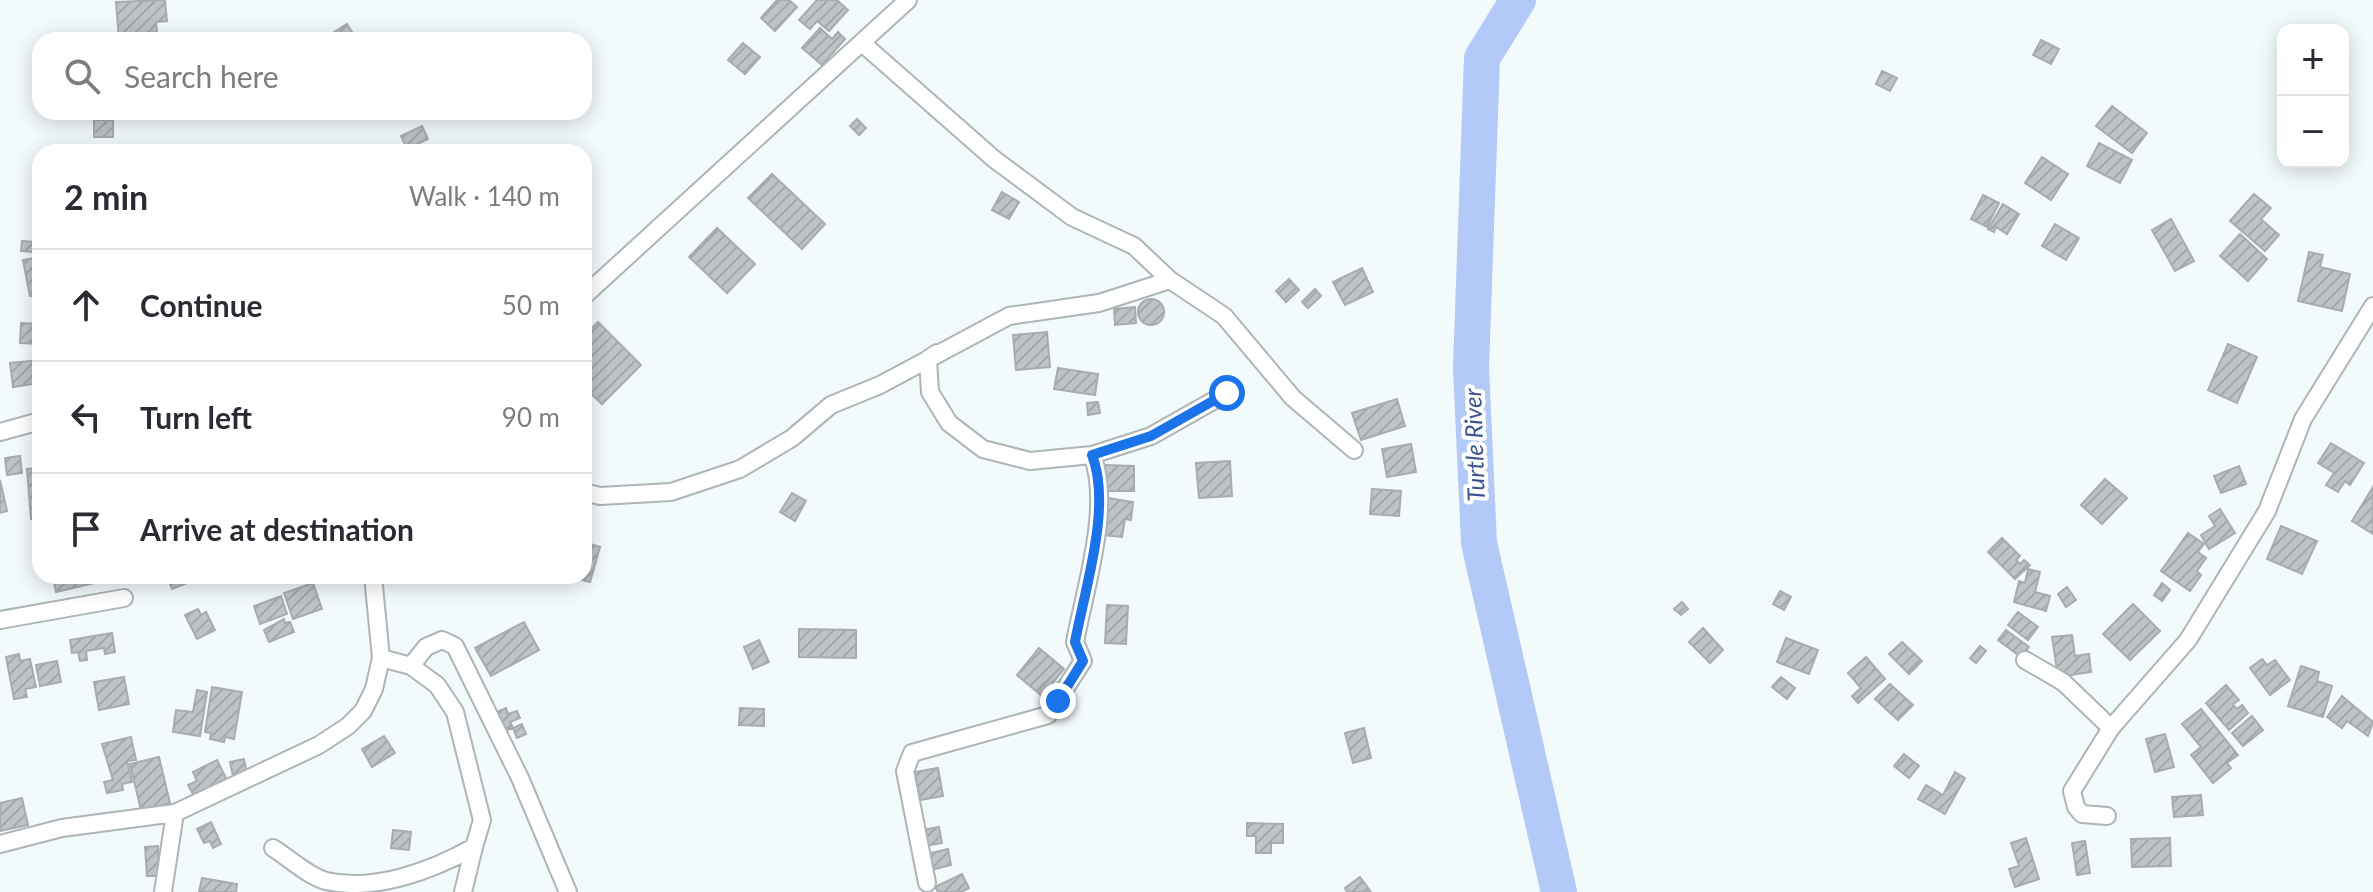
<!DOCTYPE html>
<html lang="en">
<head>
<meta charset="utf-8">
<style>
	:root { --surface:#fff; --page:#f2f2f3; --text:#2b2b33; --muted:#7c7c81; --line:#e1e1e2 }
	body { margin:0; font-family:Lato,sans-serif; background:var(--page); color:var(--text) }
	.controls { position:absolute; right:24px; top:24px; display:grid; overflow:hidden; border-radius:16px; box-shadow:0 4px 20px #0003 }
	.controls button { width:72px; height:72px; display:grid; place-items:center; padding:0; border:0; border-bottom:2px solid var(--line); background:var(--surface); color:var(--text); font:40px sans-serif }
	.stop { position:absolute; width:24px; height:24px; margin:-18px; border:6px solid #1a73e8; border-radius:50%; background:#fff }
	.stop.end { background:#1a73e8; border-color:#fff; box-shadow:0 2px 8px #0008 }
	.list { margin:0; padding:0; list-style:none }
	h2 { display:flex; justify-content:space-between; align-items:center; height:104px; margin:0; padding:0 32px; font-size:34px }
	h2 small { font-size:26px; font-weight:400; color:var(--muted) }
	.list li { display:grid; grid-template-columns:52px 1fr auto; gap:24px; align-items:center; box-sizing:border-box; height:112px; padding:0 32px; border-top:2px solid var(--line) }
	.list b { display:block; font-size:30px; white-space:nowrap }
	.list em { font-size:26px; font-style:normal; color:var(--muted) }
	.icon { flex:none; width:44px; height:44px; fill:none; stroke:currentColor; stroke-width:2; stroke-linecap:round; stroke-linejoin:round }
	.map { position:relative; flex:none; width:2373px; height:892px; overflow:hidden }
	.search { position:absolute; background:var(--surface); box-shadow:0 4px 20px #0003; left:32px; top:32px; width:560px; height:88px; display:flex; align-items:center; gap:20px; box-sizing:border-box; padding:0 28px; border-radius:24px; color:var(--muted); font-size:30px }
	.panel { position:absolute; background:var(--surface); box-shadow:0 4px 20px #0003; left:32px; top:144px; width:560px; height:440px; border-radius:24px }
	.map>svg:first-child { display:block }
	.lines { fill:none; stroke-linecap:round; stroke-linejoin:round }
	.river { stroke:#b3c9f7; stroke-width:36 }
	.building { fill:url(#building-hatch); stroke:#a7acaf; stroke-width:2 }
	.minor-casing { stroke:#aeb5b6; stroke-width:20 }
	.minor { stroke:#fff; stroke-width:16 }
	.route { stroke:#1a73e8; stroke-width:10 }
	.labels { text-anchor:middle; stroke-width:8; stroke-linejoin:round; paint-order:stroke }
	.water-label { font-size:24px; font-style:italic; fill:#3b548d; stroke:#fff }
</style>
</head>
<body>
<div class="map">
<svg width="2373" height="892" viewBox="0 0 2373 892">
	<defs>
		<pattern id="building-hatch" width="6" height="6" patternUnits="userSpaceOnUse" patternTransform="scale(2)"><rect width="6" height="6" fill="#bfc3c7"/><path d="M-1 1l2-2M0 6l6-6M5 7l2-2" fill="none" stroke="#a4a8ab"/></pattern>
	</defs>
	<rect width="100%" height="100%" fill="#f3fafb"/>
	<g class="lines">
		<path class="river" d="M1518,0L1482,58L1471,368L1479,543L1559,892"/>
	</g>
	<path class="building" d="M165,0L167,21L156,22L157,32L135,34V40H119L116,2Z
		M777,0H789L797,7L775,31L761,18Z
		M817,0H837L848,10L829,31L817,21L810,29L799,20Z
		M347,24L357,40H322Z
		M820,28L832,39L838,32L845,39L822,65L802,48Z
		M2041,40L2059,49L2051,64L2033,55Z
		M743,43L760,57L745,74L728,60Z
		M1882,71L1897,78L1890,91L1876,84Z
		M2112,106L2147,133L2132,153L2096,126Z
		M857,119L866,128L859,135L850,126Z
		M94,120H113V137H94Z
		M422,126L428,139L407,149L401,136Z
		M2099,143L2132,160L2120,183L2087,166Z
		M2042,157L2068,174L2051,200L2025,183Z
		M772,174L825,224L802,249L748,198Z
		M1002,192L1019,202L1009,219L992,210Z
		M2254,194L2271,208L2261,219L2279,235L2265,251L2230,221Z
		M1983,195L1999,203L1987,227L1971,219Z
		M2003,204L2019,214L2007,234L1996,227L1994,232L1988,229Z
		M2171,219L2194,261L2175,271L2152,230Z
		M2055,224L2079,238L2066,260L2042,246Z
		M717,228L755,264L727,293L689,257Z
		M2240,234L2267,259L2248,281L2220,256Z
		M22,241L35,242L34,252L21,251Z
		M2309,252L2323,255L2320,267L2350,274L2342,311L2298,301Z
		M40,257V294L30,296L23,260Z
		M1362,268L1373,292L1345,305L1333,282Z
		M1289,279L1299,290L1286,302L1276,291Z
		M1315,289L1321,296L1308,308L1302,302Z
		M1138 312a13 13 0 1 1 26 0a13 13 0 1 1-26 0Z
		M1135,307L1136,323L1115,325L1114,309Z
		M598,322L641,365L602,404L584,387V336Z
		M21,323L40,324V344L20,343Z
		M1047,332L1050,367L1016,370L1013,335Z
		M2228,344L2257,357L2237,403L2208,390Z
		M40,360V383L13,387L10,363Z
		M1058,368L1098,374L1095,395L1054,389Z
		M1397,399L1405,426L1361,440L1352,413Z
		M1098,402L1100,413L1088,415L1087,403Z
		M2331,443L2364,463L2350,485L2345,481L2338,492L2326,485L2334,473L2318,463Z
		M1411,444L1416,472L1387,477L1382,449Z
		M20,456L22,473L7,475L5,458Z
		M1230,461L1232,496L1199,498L1196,463Z
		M1105,465L1134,466V491H1105Z
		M2239,466L2246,484L2221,493L2214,476Z
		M40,468V519H31L27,469Z
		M2105,479L2127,498L2102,524L2081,505Z
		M0,480L7,511L0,513Z
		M2373,487V534L2352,521Z
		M1372,489L1401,491L1399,516L1370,514Z
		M792,493L806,501L795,521L780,512Z
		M1108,498L1133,502L1131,520L1125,519L1122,537L1103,535Z
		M2220,509L2235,533L2209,549L2201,535L2215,526L2209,516Z
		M2281,526L2317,541L2302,574L2267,559Z
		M2188,533L2204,544L2198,552L2206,558L2197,571L2201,575L2190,591L2161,571Z
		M2002,538L2020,556L2016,560L2020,564L2024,560L2030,565L2015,579L1988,552Z
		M584,542L600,547L590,582L567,576H584Z
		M2028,569L2040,572L2035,592L2050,596L2046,611L2014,602L2019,581L2025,583Z
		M53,576H110L111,579L56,592Z
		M167,576H202V577L172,589Z
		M313,583L322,609L293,619L284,593Z
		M2162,583L2170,590L2162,601L2154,595Z
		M2067,587L2076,600L2066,607L2058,594Z
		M1780,591L1791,597L1784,610L1773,604Z
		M281,596L287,614L260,624L254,606Z
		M1682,602L1688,609L1681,615L1674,609Z
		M2133,604L2160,631L2130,660L2103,634Z
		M1107,605L1128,606L1126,644L1105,643Z
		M198,609L201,615L206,612L215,630L197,639L185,615Z
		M2018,612L2038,627L2028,640L2008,625Z
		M284,619L285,623L290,622L294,632L269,642L264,630Z
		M524,622L539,650L491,676L475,648Z
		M1703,628L1723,650L1710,663L1689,642Z
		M799,629L856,630V658L799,657Z
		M2006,630L2029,647L2021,657L1998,640Z
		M112,633L115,652L105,654L104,648L86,651L87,660L80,661L78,652L72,653L70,640Z
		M2072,635L2075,656L2089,654L2091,672L2058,677L2052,637Z
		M1786,638L1818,650L1809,674L1777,662Z
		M759,640L769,662L753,669L744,647Z
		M1902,642L1922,661L1909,674L1889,654Z
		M1980,646L1986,651L1976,663L1970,658Z
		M1039,648L1064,669L1042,696L1017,675Z
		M19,654L20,661L30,659L36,687L25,689L27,697L14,699L6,657Z
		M1866,657L1885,679L1858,703L1852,696L1861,688L1848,673Z
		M2262,659L2267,665L2275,660L2290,680L2270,695L2250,668Z
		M57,661L61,682L40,686L36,665Z
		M2301,666L2319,672L2317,681L2332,686L2323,717L2288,706Z
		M124,677L129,704L99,710L94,682Z
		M1781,677L1795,688L1787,699L1772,687Z
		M1890,684L1913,705L1898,720L1875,699Z
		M2226,685L2239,700L2233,704L2237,709L2242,705L2248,713L2229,730L2206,703Z
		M212,687L242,692L234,739L225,737L224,742L210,739L211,733L205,732Z
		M197,690L207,692L200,736L173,732L176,710L193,712Z
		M2342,696L2373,722L2368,736L2347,721L2342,728L2327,717Z
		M506,708L508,714L517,711L520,718L510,722L513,728L502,732L494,713Z
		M740,708L764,709V726L739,725Z
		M2201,709L2238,755L2227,763L2231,768L2213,783L2191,755L2201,747L2182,724Z
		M2252,716L2263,730L2243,746L2232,733Z
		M522,724L526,734L517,738L513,728Z
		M1364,728L1371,758L1353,763L1345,733Z
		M2165,734L2174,767L2155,772L2146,739Z
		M384,736L395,753L372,767L362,749Z
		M131,737L136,760L127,761L132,782L122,784L123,790L107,793L104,782L113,780L102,744Z
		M1904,754L1919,766L1909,778L1894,766Z
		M159,757L170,803L141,810L130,764Z
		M244,759L247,773L233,776L230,762Z
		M217,760L227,780L194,796L188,785L197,781L193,772Z
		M938,768L943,796L920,800L915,772Z
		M1955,772L1965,778L1945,814L1918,799L1926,785L1943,795Z
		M2201,795L2203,815L2174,817L2172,797Z
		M22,798L28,825L0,831V803Z
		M211,822L221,844L213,848L210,841L204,843L197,829Z
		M1247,823L1283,824V843H1271V853H1256V836H1247Z
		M939,827L942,843L925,846L922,830Z
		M393,830L411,832L409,850L391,848Z
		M2026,838L2039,879L2015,887L2009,869L2019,866L2011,843Z
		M2170,838L2171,866L2132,867L2131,839Z
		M2085,841L2090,873L2077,875L2072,843Z
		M158,846L159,876H147L145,847Z
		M948,849L951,865L931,870L927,854Z
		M962,874L969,888L961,892H938L935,887Z
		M1360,877L1371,892H1347L1345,888Z
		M202,878L237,884L236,892H199Z"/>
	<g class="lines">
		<g class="minor-casing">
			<path id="minor" d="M862,43L994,159L1072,217L1134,246L1170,280L1224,316L1293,398L1354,450
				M584,296L908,0
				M937,353L928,359L930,392L949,423L983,449L1030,461L1092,455L1151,436L1227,393
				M0,432L40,421
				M584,492L600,496L671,492L740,469L792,438L831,405L880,385L1009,316L1099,303L1170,280
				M0,620L124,598
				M2025,660L2063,682L2111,728
				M411,666L426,647L442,640L455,646L520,778L568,892
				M2107,816L2082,814L2076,807L2072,791L2111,728L2188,640L2267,511L2303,419L2373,306
				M0,844L62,828L175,813L319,745L348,726L363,711L374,689L381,658L373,576
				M273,848C289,858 308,876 326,881C375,892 431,871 474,847L482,820L455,712L437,685L411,666L381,658
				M927,883L905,771L912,753L1048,715L1083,661L1075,642C1085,588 1112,506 1092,455
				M163,892L175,813
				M463,892L474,847"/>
		</g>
		<use href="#minor" class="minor"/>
	</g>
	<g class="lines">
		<path class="route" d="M1058,701L1083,661L1075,642C1085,588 1112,506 1092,455L1151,436L1227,393"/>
	</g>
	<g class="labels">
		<g class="water-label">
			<text transform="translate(1475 445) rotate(-92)" y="8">Turtle River</text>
		</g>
	</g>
</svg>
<div class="controls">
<button>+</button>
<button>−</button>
</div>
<div class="stop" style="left:1227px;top:393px"></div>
<div class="stop end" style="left:1058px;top:701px"></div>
<div class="search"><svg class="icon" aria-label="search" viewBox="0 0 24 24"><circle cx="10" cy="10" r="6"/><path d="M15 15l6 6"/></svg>Search here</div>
<section class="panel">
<h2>2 min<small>Walk · 140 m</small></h2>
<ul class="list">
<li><svg class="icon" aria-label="ahead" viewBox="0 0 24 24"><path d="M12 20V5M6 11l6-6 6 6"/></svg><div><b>Continue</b></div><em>50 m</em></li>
<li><svg class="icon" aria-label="left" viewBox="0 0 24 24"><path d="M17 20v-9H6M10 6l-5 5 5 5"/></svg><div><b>Turn left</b></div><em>90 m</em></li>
<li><svg class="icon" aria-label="arrive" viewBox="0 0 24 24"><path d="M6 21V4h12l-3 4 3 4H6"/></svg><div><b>Arrive at destination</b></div></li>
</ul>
</section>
</div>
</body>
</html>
